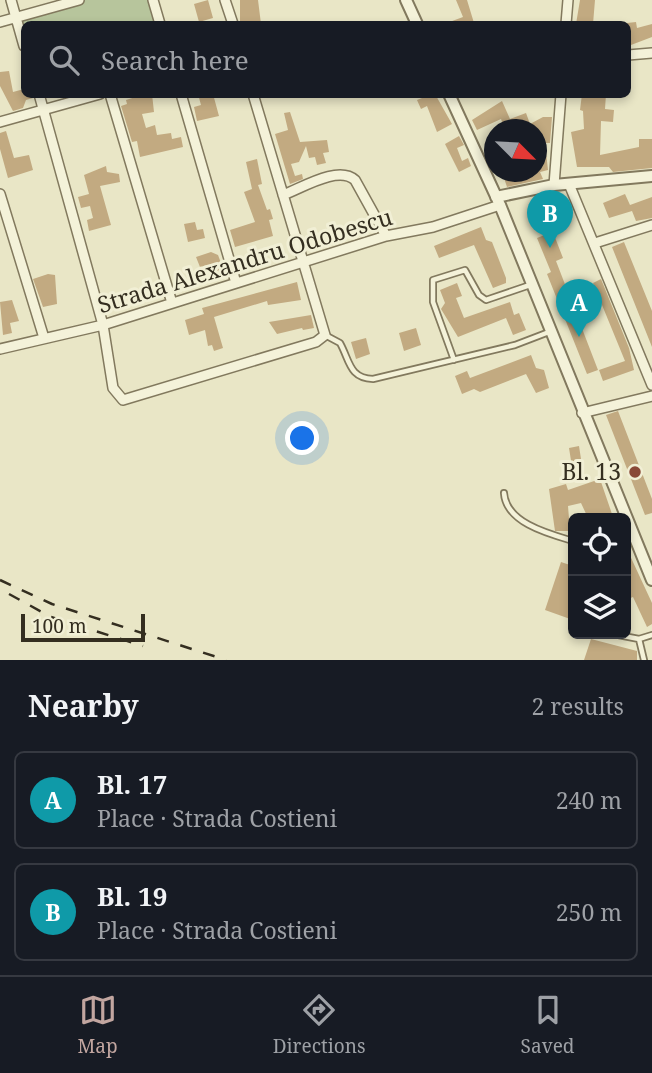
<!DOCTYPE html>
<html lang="en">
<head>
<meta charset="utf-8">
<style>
	:root { --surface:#171b24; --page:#242831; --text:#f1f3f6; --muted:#9ea1a6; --line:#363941; --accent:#c2a6a0 }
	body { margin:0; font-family:"Noto Serif",serif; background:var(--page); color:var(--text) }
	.controls { position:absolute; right:21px; bottom:21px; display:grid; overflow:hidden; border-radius:10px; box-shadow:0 4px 10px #0003 }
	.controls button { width:63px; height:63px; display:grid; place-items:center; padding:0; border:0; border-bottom:2px solid var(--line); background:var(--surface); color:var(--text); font:35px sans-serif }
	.compass { position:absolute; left:484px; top:119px; width:63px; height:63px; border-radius:50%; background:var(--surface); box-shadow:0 4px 10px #0003; rotate:114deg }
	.scale { position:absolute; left:21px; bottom:18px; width:124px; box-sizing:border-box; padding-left:7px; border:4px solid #342e20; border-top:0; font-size:19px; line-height:24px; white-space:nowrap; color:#342e20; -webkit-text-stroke:5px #f1efd5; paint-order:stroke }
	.you { position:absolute; left:303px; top:439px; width:24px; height:24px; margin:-18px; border:5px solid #fff; border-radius:50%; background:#1a73e8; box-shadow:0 0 0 10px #1a73e833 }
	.badge { display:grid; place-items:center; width:46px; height:46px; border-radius:50%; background:var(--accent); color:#fff; font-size:23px; font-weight:700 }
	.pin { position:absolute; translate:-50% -58px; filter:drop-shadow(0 2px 4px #0008) }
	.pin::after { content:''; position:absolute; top:37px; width:24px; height:21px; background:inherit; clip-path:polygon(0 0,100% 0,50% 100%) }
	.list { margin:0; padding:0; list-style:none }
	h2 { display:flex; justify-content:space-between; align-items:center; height:91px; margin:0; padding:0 28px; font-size:30px }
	h2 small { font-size:23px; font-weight:400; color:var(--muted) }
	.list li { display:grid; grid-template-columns:46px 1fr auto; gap:21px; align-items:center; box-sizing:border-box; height:98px; margin:0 14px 14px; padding:0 14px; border:2px solid var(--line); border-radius:10px }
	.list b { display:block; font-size:26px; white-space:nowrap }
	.list p { margin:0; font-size:23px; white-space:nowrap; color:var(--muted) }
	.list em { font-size:23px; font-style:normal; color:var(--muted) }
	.icon { flex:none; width:38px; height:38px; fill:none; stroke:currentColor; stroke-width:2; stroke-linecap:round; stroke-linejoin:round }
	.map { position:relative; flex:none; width:652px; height:660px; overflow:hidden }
	.search { position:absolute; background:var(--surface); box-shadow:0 4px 10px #0003; left:21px; right:21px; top:21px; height:77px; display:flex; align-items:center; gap:18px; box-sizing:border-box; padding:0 24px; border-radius:10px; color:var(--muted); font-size:26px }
	.sheet { height:315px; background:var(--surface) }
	nav { display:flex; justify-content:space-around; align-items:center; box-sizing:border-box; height:98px; border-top:2px solid var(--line); background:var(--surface); font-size:19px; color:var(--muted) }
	nav a { display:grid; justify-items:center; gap:4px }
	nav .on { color:var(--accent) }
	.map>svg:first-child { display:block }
	.green { fill:#b7c59c }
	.building { fill:#c2aa81 }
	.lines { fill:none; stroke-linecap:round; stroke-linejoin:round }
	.service-casing { stroke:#82795e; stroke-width:8 }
	.minor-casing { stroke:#82795e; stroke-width:12 }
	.tertiary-casing { stroke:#82795e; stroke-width:14 }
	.service { stroke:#f4f2d9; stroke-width:4.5 }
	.minor { stroke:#f4f2d9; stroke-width:9 }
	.tertiary { stroke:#f4f2d9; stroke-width:10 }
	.rail { stroke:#342e20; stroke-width:2.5; stroke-dasharray:12 12; stroke-linecap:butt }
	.poi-dot { fill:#894836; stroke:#f1efd5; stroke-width:2.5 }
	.labels { text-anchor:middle; stroke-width:6; stroke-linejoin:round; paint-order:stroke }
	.street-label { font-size:23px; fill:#342e20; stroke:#f1efd5 }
	.poi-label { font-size:23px; fill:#342e20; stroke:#f1efd5; text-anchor:end }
</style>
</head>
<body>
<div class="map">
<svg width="652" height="660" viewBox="0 0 652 660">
	<rect width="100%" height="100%" fill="#e9e6c6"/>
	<path class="green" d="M79,0H151L159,24H24V46L16,17Z"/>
	<path class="building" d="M208,0L213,18L199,22L194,4Z
		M240,0H258L261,24H240Z
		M456,0H467L474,23L444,24L463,17Z
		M580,0H595L593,24H576Z
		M636,22L637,28L652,24V37L631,45L627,23Z
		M9,71L13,92L24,89V94H32L33,98L26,100L23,108L13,111L0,86V72Z
		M145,94H152L154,112L142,114L146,128L155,125L157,135L171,133L172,139L181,137L183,147L140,157L137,141L132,142L121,106L127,104L126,100Z
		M198,94H213L219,116L197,121L194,107L201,105Z
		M421,94H435L452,124L437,132L427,106L421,109L417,100L422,98Z
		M582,94H606L605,109L614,110L613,122L601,121L600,155L639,147V139H652V168L613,172L609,167H577L571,132L584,129L583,111L580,110Z
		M502,101L510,119L526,113L530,124L543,117H552L550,143H545L548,170L540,172L543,179L507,187L502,172H536V130H505L501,119L477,130L472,120Z
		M290,112L300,142L327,140L329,152L323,153L326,163L317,165L315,157L309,158L306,146L299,162L291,164L295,176L302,174L303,179L290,184L275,134L288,130L284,113Z
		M6,131L14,158L29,155L33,170L8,178L0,149V133Z
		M459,136L464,145L457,148L462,161L468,158L471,166L459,172L445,144Z
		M257,159L262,184L258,185L267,210L270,209L273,219L269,220L273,236L235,247L230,230L255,222L244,192L252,189L246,162Z
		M106,166L107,172L119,174L120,182L100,186L111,225L89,231L87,220L93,218L90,206L81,208L78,197L89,194L84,175Z
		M625,194L630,205L652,197V218L636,221L632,211L609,218L603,203Z
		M563,197L569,212L549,222L563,258L556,261L598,370L587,374L547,274L551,272L537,238L547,234L536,208Z
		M195,222L197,230L203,229L205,238L188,242L184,224Z
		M481,227L486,240L492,242L506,278V283L493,288L474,245L439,258L434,246Z
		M624,242L652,311V347L612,247Z
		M211,252L218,255L224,271L213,274L207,265L200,267L196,257Z
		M48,274L55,275L57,304L43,307L33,279Z
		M601,279L629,348L634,370L603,381L599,370L625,361L593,283Z
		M297,282L301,300L268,305L267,301L214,317L223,348L214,351L212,345L208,346L205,330L189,335L185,320L204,314L202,308Z
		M457,283L462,296L456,298L464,318L510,302L514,315L519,313L526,330L513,335L506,318L458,337L441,309L445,303L440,290Z
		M12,300L19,321L10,323L12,333L3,335L0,302Z
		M311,315L314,328L303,330L302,328L277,334L269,322Z
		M416,328L421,345L404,351L399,333Z
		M366,338L370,354L356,359L351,342Z
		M531,355L536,368L544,370L549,388L536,393L526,374L480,392L474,389L462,394L455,376L467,371L470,378Z
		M618,411L652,499V513L645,515L606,415Z
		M579,446L583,472L573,473L569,448Z
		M600,479L612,514L588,518L581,503L568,506L570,531H555L549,489L566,484L568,490Z
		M626,547L652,603V624L647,627L633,597L626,600Z
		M561,562L573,566V620L545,610Z
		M591,639L637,651V660H584Z"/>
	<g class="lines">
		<g class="service-casing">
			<path id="service" d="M325,335L340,343C350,361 349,378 373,379L515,345L549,332
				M454,360L433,302V280L465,270L479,295L486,300L530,285
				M504,493C506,523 549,534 573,541
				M613,634L639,639L644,660
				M639,639L652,635"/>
		</g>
		<g class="minor-casing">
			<path id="minor" d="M11,0L24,46
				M153,0L160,24
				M225,0L233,24
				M0,22L79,0
				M566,24L568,0
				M628,55L652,53
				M39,94L103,325L113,388L123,400L316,342L325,335L253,94
				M110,94L172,303
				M181,94L236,283
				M0,122L100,94
				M569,184L652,385
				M554,185L561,94
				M0,194L44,338
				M283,195C302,188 338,165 355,180L386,236
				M595,243L652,225
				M0,349L103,325L386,236L433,227L500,205
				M582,413L652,396"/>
		</g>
		<g class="tertiary-casing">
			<path id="tertiary" d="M406,0L417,24
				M449,94L500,205L652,580
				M496,197L554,185L652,176"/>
		</g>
		<use href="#service" class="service"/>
		<use href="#minor" class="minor"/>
		<use href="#tertiary" class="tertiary"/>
		<path class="rail" d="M0,580L52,604L226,660
			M9,594L51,617L143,646"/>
	</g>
	<circle class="poi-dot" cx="635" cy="472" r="7"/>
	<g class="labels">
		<g class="street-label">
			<text transform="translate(245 261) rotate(-17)" y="8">Strada Alexandru Odobescu</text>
		</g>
		<g class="poi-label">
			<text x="621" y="480">Bl. 13</text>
		</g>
	</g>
</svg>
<div class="controls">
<button><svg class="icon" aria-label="locate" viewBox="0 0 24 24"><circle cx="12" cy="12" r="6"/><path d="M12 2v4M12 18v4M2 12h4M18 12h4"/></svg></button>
<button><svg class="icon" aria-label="layers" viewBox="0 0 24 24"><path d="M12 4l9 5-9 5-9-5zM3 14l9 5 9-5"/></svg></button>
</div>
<svg class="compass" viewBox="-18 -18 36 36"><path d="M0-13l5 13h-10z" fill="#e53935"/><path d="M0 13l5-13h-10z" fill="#9ea1a6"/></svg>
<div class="scale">100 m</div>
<div class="you"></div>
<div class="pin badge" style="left:579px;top:337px;background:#0f9aa8">A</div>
<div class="pin badge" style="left:550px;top:248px;background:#0f9aa8">B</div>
<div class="search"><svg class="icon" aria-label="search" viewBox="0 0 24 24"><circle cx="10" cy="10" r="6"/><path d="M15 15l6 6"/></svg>Search here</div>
</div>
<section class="sheet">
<h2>Nearby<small>2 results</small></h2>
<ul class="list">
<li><span class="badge" style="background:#0f9aa8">A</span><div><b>Bl. 17</b><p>Place · Strada Costieni</p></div><em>240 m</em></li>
<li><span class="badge" style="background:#0f9aa8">B</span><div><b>Bl. 19</b><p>Place · Strada Costieni</p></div><em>250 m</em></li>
</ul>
</section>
<nav>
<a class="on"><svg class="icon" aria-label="map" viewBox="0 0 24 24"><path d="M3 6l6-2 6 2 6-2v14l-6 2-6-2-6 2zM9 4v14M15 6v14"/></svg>Map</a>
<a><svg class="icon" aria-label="directions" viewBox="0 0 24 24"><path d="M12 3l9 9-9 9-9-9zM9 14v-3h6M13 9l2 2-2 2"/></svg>Directions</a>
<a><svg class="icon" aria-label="saved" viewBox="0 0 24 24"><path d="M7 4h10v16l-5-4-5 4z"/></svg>Saved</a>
</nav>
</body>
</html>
